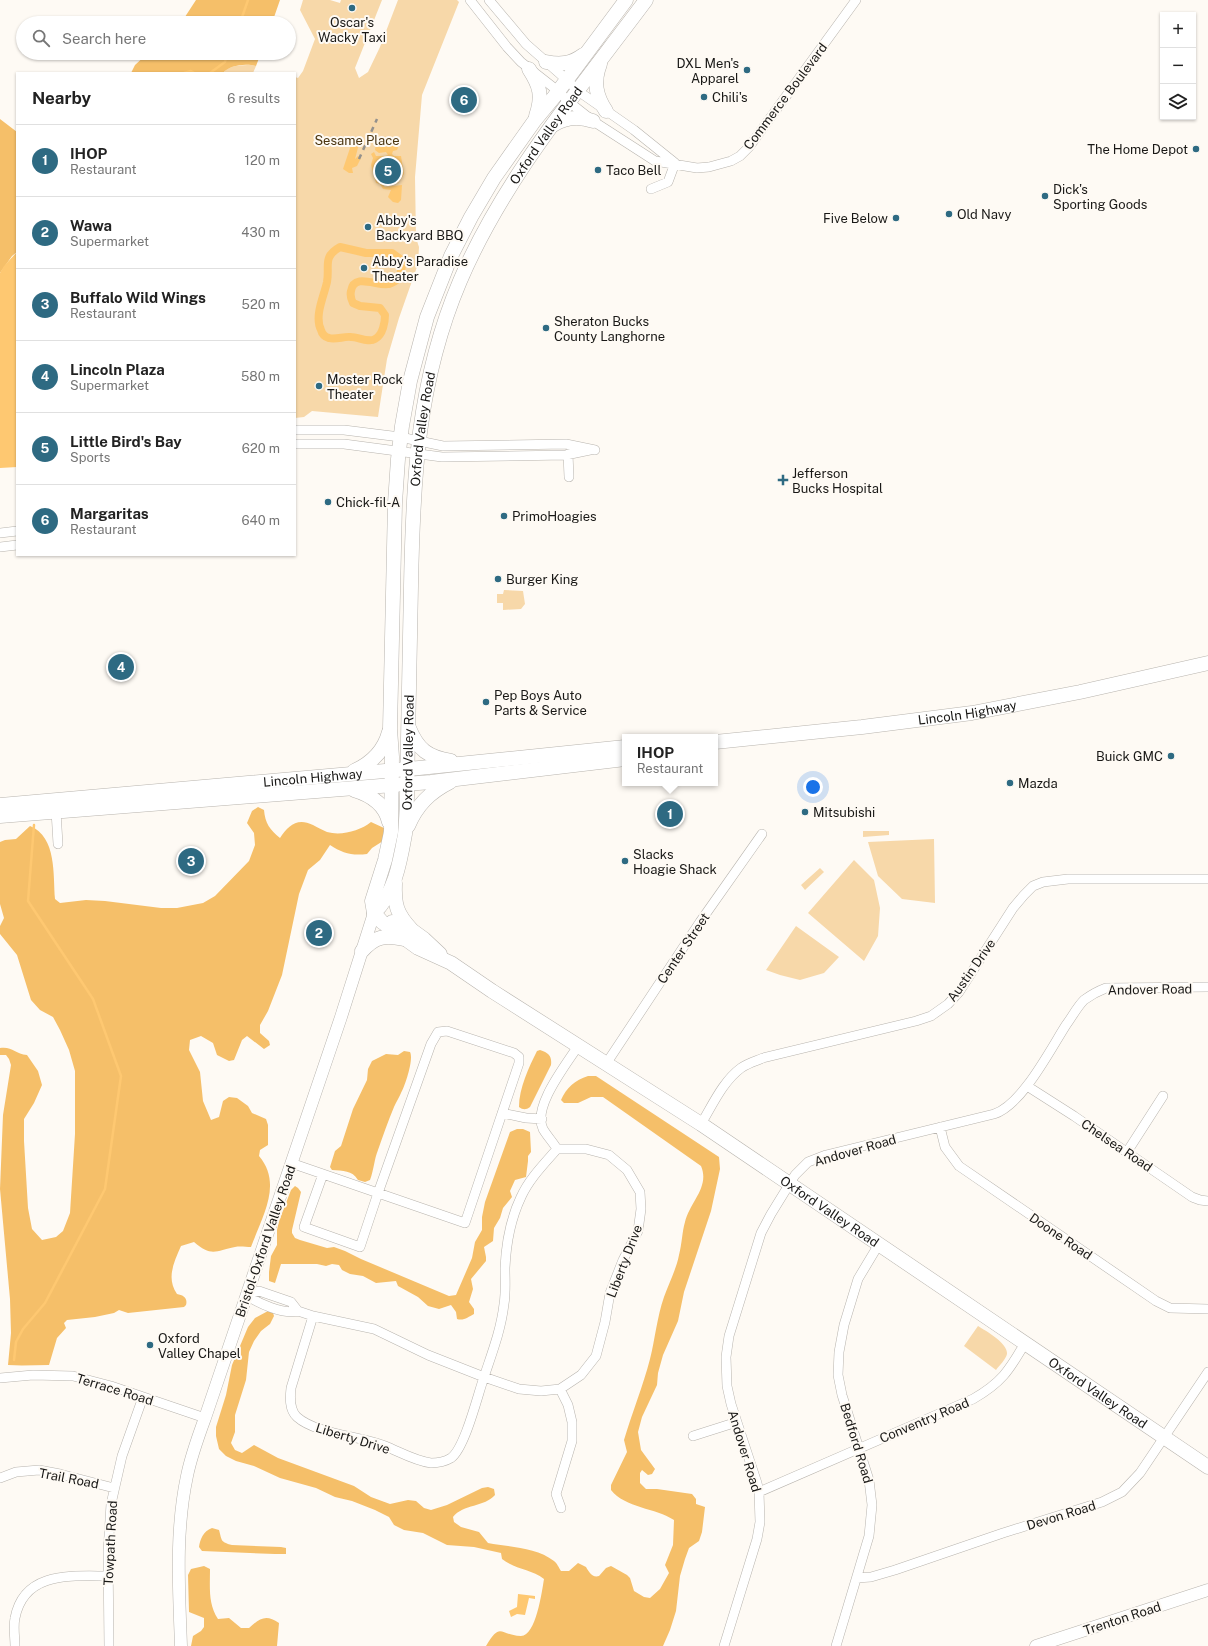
<!DOCTYPE html>
<html lang="en">
<head>
<meta charset="utf-8">
<style>
	:root { --surface:#fff; --page:#f6f6f6; --text:#222; --muted:#767676; --line:#e0e0e0; --accent:#2e6a82 }
	body { margin:0; font-family:"Public Sans",sans-serif; background:var(--page); color:var(--text) }
	.controls { position:absolute; right:12px; top:12px; display:grid; overflow:hidden; border-radius:0px; box-shadow:0 1px 3px #0004 }
	.controls button { width:36px; height:36px; display:grid; place-items:center; padding:0; border:0; border-bottom:1px solid var(--line); background:var(--surface); color:var(--text); font:20px sans-serif }
	.you { position:absolute; left:813px; top:787px; width:14px; height:14px; margin:-10px; border:3px solid #fff; border-radius:50%; background:#1a73e8; box-shadow:0 0 0 6px #1a73e833 }
	.badge { display:grid; place-items:center; width:26px; height:26px; border-radius:50%; background:var(--accent); color:#fff; font-size:13px; font-weight:700 }
	.pin { position:absolute; translate:-50% -50%; border:2px solid #fff; box-shadow:0 1px 4px #0006 }
	.popup { position:absolute; left:622px; top:734px; width:96px; height:52px; box-sizing:border-box; display:grid; place-content:center; border-radius:0px; background:var(--surface); filter:drop-shadow(0 1px 3px #0005); font-size:13px; white-space:nowrap; color:var(--muted) }
	.popup b { font-size:15px; color:var(--text) }
	.popup::after { content:''; position:absolute; left:50%; top:100%; margin-left:-8px; border:8px solid transparent; border-top-color:var(--surface) }
	.list { margin:0; padding:0; list-style:none }
	h2 { display:flex; justify-content:space-between; align-items:center; height:52px; margin:0; padding:0 16px; font-size:17px }
	h2 small { font-size:13px; font-weight:400; color:var(--muted) }
	.list li { display:grid; grid-template-columns:26px 1fr auto; gap:12px; align-items:center; box-sizing:border-box; height:72px; padding:0 16px; border-top:1px solid var(--line) }
	.list b { display:block; font-size:15px; white-space:nowrap }
	.list p { margin:0; font-size:13px; white-space:nowrap; color:var(--muted) }
	.list em { font-size:13px; font-style:normal; color:var(--muted) }
	.icon { flex:none; width:22px; height:22px; fill:none; stroke:currentColor; stroke-width:2; stroke-linecap:round; stroke-linejoin:round }
	.map { position:relative; flex:none; width:1208px; height:1646px; overflow:hidden }
	.search { position:absolute; background:var(--surface); box-shadow:0 1px 3px #0004; left:16px; top:16px; width:280px; height:44px; display:flex; align-items:center; gap:10px; box-sizing:border-box; padding:0 14px; border-radius:22px; color:var(--muted); font-size:15px }
	.panel { position:absolute; background:var(--surface); box-shadow:0 1px 3px #0004; left:16px; top:72px; width:280px; height:484px; border-radius:0px }
	.map>svg:first-child { display:block }
	.green { fill:#f7d8a9 }
	.forest { fill:#f5bf69 }
	.water { fill:#fec871 }
	.lines { fill:none; stroke-linecap:round; stroke-linejoin:round }
	.stream { stroke:#fec871; stroke-width:2.5 }
	.canal { stroke:#fec871; stroke-width:8 }
	.minor-casing { stroke:#b8b4ae; stroke-width:10 }
	.secondary-casing { stroke:#b8b4ae; stroke-width:13 }
	.primary-casing { stroke:#b8b4ae; stroke-width:15 }
	.minor { stroke:#fff; stroke-width:9 }
	.secondary { stroke:#fff; stroke-width:12 }
	.primary { stroke:#fff; stroke-width:14 }
	.rail { stroke:#94918d; stroke-width:2.5; stroke-dasharray:5 5; stroke-linecap:butt }
	.poi-dot { fill:#2e6a82; stroke:#fefaf4; stroke-width:1.5 }
	.labels { text-anchor:middle; stroke-width:4; stroke-linejoin:round; paint-order:stroke }
	.poi-label { font-size:13px; fill:#191816; stroke:#fefaf4; text-anchor:start }
	.street-label { font-size:13px; fill:#191816; stroke:#fefaf4 }
	.park-label { font-size:13px; fill:#4b3510; stroke:#fefaf4 }
</style>
</head>
<body>
<div class="map">
<svg width="1208" height="1646" viewBox="0 0 1208 1646">
	<rect width="100%" height="100%" fill="#fefaf4"/>
	<path class="green" d="M303,0H330L340,3L341,0H382L355,68L359,78L368,72L380,47L398,0H457L459,2L422,95L415,177L416,238L419,247L418,264L399,318L387,359L378,417L312,411L304,417L295,418V77L298,78L303,71L315,39L300,10Z
		M251,65L256,66L253,73H223C229,65 242,65 251,65Z
		M504,590L523,591L525,604L521,609L503,610V603H497V594H503Z
		M863,831H889V835L863,837Z
		M934,839L935,903L902,899L878,876L868,842Z
		M854,860L874,880L880,908L878,936L864,961L808,913Z
		M820,868L824,872L805,890L801,885Z
		M796,926L839,957L824,973L800,980L780,975L766,970Z
		M978,1326C986,1331 1008,1343 1007,1354C1006,1359 999,1366 996,1370L964,1346Z"/>
	<path class="forest" d="M196,0H280L272,23H181Z
		M148,53H261L256,66C246,63 229,65 223,73H131L135,65Z
		M0,119L17,132V252L12,256L0,273Z
		M258,807L264,810C265,823 270,830 280,838C288,826 297,817 313,825C317,827 322,830 327,832C341,836 360,831 371,822L384,828L383,841L372,848L367,854C352,856 342,853 330,845L320,860L308,870L299,894L282,975L268,1011L260,1025V1033L269,1041L270,1045L264,1049L247,1036L242,1040L234,1060L229,1061L217,1055L213,1043L201,1036L190,1040L189,1050L200,1072L203,1101L211,1120L219,1117L223,1101L229,1097L237,1098L248,1106L252,1113L266,1119L268,1125V1145L260,1150L259,1156C283,1184 262,1217 251,1247C246,1247 240,1246 235,1247C216,1251 211,1257 194,1242L181,1246C174,1262 166,1278 177,1294C183,1295 188,1298 186,1305L184,1307L128,1313L119,1310L114,1313L95,1317L67,1320L64,1323L66,1328L57,1338L49,1365C35,1365 22,1366 8,1365L11,1333L10,1299L0,1189L3,1115L11,1065L9,1059L6,1055H0V1048C12,1046 15,1054 27,1055L38,1071L42,1085L34,1103L24,1119V1141L28,1208L32,1229L42,1240L56,1237L63,1231L70,1213L75,1134V1071L69,1050L60,1030L53,1017L40,1010L31,1000L17,955L0,934V926L4,918L0,904V842L5,840L16,839L30,826C57,837 53,875 55,899L60,903L86,900L105,901L161,908H177L203,903L215,896L249,861L255,845L254,833L247,823L252,811Z
		M540,1050C549,1053 552,1056 551,1065L530,1107C526,1110 523,1110 519,1107C519,1088 529,1067 537,1051Z
		M404,1051L410,1052C414,1059 405,1086 401,1093C399,1098 396,1102 394,1107C388,1121 383,1136 378,1150C374,1160 374,1169 370,1180L365,1182L358,1180C352,1170 343,1171 332,1170L330,1167L335,1151L341,1146L353,1109L367,1080L368,1069L372,1061L386,1054L398,1055Z
		M588,1076H596L719,1157L720,1169L711,1211L684,1292L678,1321L663,1355L658,1373L657,1385L642,1417L638,1432L641,1450L655,1469L652,1474L648,1475L642,1470L640,1473V1483L646,1489H657L692,1494L696,1499V1504L705,1507L702,1532L699,1541L689,1548L685,1559L680,1576L676,1611L670,1630L663,1646H486C501,1621 499,1635 521,1636C536,1636 542,1591 544,1579C531,1569 516,1570 502,1559L501,1553L474,1547L447,1545L423,1533L404,1530L394,1525L389,1517L375,1510L352,1501L335,1497L316,1488L280,1478L254,1466L236,1461L226,1456L219,1449L216,1436V1427L226,1395L232,1365L248,1327L255,1318L268,1311L273,1313L274,1316L270,1324L261,1331L254,1341L249,1352L246,1380L235,1415V1432L231,1443L235,1450L242,1453L254,1445L278,1458L354,1486L371,1497L390,1504L408,1500L416,1501L424,1508L431,1510L447,1505L482,1488L488,1487L494,1489L495,1495C485,1507 463,1504 453,1517L454,1522L461,1527L479,1532L488,1543C509,1547 536,1547 554,1561C557,1563 559,1568 561,1571H569L578,1563L586,1567C589,1572 592,1578 599,1576L606,1568L611,1566L627,1575L630,1578L634,1591L644,1597L650,1598L660,1589L669,1573L665,1565L673,1545L674,1520C656,1508 625,1508 611,1490V1485L627,1452L624,1440C632,1413 643,1386 650,1359C655,1339 657,1317 664,1297C669,1283 676,1270 679,1255C682,1244 682,1232 685,1222C690,1202 710,1187 701,1166L603,1097H591L578,1103H564L561,1100C566,1088 575,1080 588,1076Z
		M517,1129H523L530,1132L531,1152L528,1156V1161L526,1177L515,1180L510,1191L512,1197L503,1208L500,1218L494,1228L493,1241L484,1247L486,1257V1261L471,1279L473,1289L469,1302L474,1309V1314C468,1317 464,1321 457,1319L456,1312L451,1305L439,1309L428,1306L418,1297L398,1286L396,1281L376,1283L363,1276L350,1274L342,1270L339,1265L332,1264L326,1266L317,1264H281L275,1283L269,1281V1272L271,1256L277,1245V1230L279,1221L291,1190L295,1186L298,1188L301,1192L292,1230V1233L295,1238L300,1240L327,1248L334,1247L345,1251L361,1259L449,1296L456,1295L472,1258L475,1242L482,1230V1217L485,1202L510,1132Z
		M212,1528L219,1530C222,1540 220,1542 232,1545L281,1547L286,1548V1554H275L202,1551L199,1547C200,1540 203,1531 212,1528Z
		M204,1566L210,1569C210,1587 208,1604 218,1619L229,1618L241,1628H249C260,1618 266,1614 279,1623L277,1646H191L193,1636L201,1631L204,1627V1618L189,1612L188,1575L191,1569Z"/>
	<path class="water" d="M380,141L397,144L399,145L397,150L393,151L392,154L394,156H401L404,174L398,183L383,185L385,187L402,185L401,200L398,203L393,202L388,197L391,190L383,189L380,184L376,183L371,165L373,158L371,154L374,152L376,156H385L388,155L386,152L379,153L375,150L376,143Z
		M352,142L359,144L355,159L358,156L361,158L357,166L352,168L353,173H349L343,169Z
		M17,252V467L0,468V273L4,266Z
		M518,1594L535,1596V1599L529,1598L525,1615L517,1614L511,1617L509,1611L517,1607Z"/>
	<g class="lines">
		<path class="stream" d="M240,23L248,0
			M184,73L191,71L194,73
			M210,73L225,62L227,53
			M14,1360L16,1342L23,1329L45,1303L105,1189L121,1076L93,999L28,901L34,825"/>
		<path class="canal" d="M340,247L366,253H392L400,259L402,265L400,277C397,280 394,283 389,284C378,287 354,272 351,291C350,295 351,299 353,303L360,306L380,308L385,315C385,322 383,335 375,339C369,343 358,337 351,337C344,336 336,340 329,338C325,337 322,334 321,330C314,316 324,296 327,282C330,266 322,257 340,247Z"/>
		<g class="minor-casing">
			<path id="minor" d="M470,0L507,47L521,62L558,91L569,102L593,121L655,161L697,168L709,167L731,161L740,156L749,147L856,0
				M489,0L526,44L567,80L578,91L634,130L675,163
				M651,189L668,182L675,163
				M295,430H344L400,437L443,446L566,444L595,450
				M295,444H344L442,457L566,455L590,450
				M568,454L569,477
				M0,533L17,531
				M0,547L17,545
				M56,811L58,844
				M447,1031L514,1053L519,1057V1063L465,1223L378,1193L431,1044L438,1032Z
				M606,1064L700,922L762,834
				M1027,1086L1074,1116L1192,1197L1200,1200L1208,1201
				M502,1113L526,1118L542,1119
				M701,1124C712,1106 723,1081 741,1068C748,1063 756,1061 763,1058L916,1021L931,1016L948,1004L959,992L1013,908L1024,895L1033,886L1043,882L1068,879H1208
				M940,1127L945,1147L959,1166L1156,1301L1170,1308L1208,1309
				M557,1149C553,1142 547,1136 543,1129C532,1107 566,1065 578,1046
				M1127,1152L1163,1096
				M291,1163L378,1193L360,1247L304,1227L323,1174
				M246,1295L259,1291L291,1302L298,1311
				M246,1295C258,1303 283,1315 298,1311
				M298,1311L313,1316L374,1329L428,1355L484,1377L519,1389L541,1391L560,1389L581,1375L596,1356L605,1322L610,1293L623,1260L638,1231L641,1209L640,1192L627,1170L609,1155L586,1149H557C544,1164 529,1179 521,1197C511,1218 506,1245 505,1268C505,1280 506,1292 504,1304C501,1330 492,1353 484,1377C478,1394 465,1448 451,1458C446,1461 437,1463 431,1463C415,1461 400,1452 385,1446C360,1436 316,1434 297,1417C289,1410 290,1397 291,1388L313,1316
				M0,1378L33,1375L73,1376L111,1386L205,1418
				M560,1389L568,1405L572,1422V1441L556,1494L561,1508
				M693,1436L737,1422
				M0,1478L16,1472L39,1470L60,1474L114,1488
				M759,1492L973,1399C1001,1383 1009,1371 1025,1343
				M857,1578L871,1577L895,1570L1003,1533L1102,1502L1122,1492L1140,1473L1208,1372
				M15,1646C15,1637 13,1627 15,1618C24,1571 71,1576 108,1576
				M109,1646L108,1552L111,1504L122,1456L143,1397
				M724,1646L757,1539L760,1522L759,1492L757,1483L731,1404L727,1386L726,1357L729,1336L761,1233L771,1214L795,1175L808,1162L826,1155L994,1114C1022,1105 1050,1050 1066,1025C1072,1017 1077,1007 1084,1000C1091,995 1098,991 1106,988L1208,987
				M836,1646L869,1536L872,1505L869,1480L842,1395L838,1375L839,1352L844,1325L858,1279L879,1244"/>
		</g>
		<g class="secondary-casing">
			<path id="secondary" d="M181,1646C179,1589 175,1532 187,1476C191,1456 198,1437 205,1418L341,1017L374,913
				M1036,1646L1208,1590"/>
		</g>
		<g class="primary-casing">
			<g id="primary">
				<path id="s1" d="M626,0L554,97L535,120L494,178L471,217L451,256L427,317L410,381L402,426L398,459L395,503L390,729L392,757L391,832L385,860L372,901L374,913L382,922L418,948L451,963L492,991L701,1124L1208,1467"/>
				<path d="M546,62C560,65 571,64 583,55"/>
				<path d="M600,64C593,82 596,96 606,111"/>
				<path d="M529,69C540,86 543,96 536,116"/>
				<path d="M553,125C566,117 579,116 593,121"/>
				<path d="M409,728C418,750 428,757 451,761"/>
				<path id="s2" d="M715,742L862,727L972,713L1080,692L1208,663"/>
				<path d="M354,771C372,763 384,751 389,732"/>
				<path d="M354,790C371,795 385,804 389,822"/>
				<path id="s3" d="M0,805L419,768L625,747"/>
				<path d="M0,816L431,782L625,759"/>
				<path d="M408,826C417,805 430,792 450,782"/>
				<path d="M395,883C394,905 397,914 411,929"/>
				<path id="s4" d="M374,913C395,893 400,862 405,834C408,803 407,771 408,739C409,688 410,637 411,586C413,479 417,382 460,281C504,178 579,90 646,0"/>
				<path d="M392,922L413,931L424,939L440,954"/>
				<path d="M362,951C375,936 385,935 404,939"/>
			</g>
		</g>
		<use href="#minor" class="minor"/>
		<use href="#secondary" class="secondary"/>
		<use href="#primary" class="primary"/>
		<path class="rail" d="M359,159L377,119"/>
	</g>
	<g class="poi-dot">
		<circle cx="352" cy="8" r="4"/>
		<circle cx="747" cy="70" r="4"/>
		<circle cx="704" cy="97" r="4"/>
		<circle cx="1196" cy="149" r="4"/>
		<circle cx="598" cy="170" r="4"/>
		<circle cx="1045" cy="196" r="4"/>
		<circle cx="949" cy="214" r="4"/>
		<circle cx="896" cy="218" r="4"/>
		<circle cx="368" cy="227" r="4"/>
		<circle cx="364" cy="268" r="4"/>
		<circle cx="546" cy="328" r="4"/>
		<circle cx="319" cy="386" r="4"/>
		<path d="M781 474h4v4h4v4h-4v4h-4v-4h-4v-4h4z"/>
		<circle cx="328" cy="502" r="4"/>
		<circle cx="504" cy="516" r="4"/>
		<circle cx="498" cy="579" r="4"/>
		<circle cx="486" cy="702" r="4"/>
		<circle cx="1171" cy="756" r="4"/>
		<circle cx="1010" cy="783" r="4"/>
		<circle cx="805" cy="812" r="4"/>
		<circle cx="625" cy="861" r="4"/>
		<circle cx="150" cy="1345" r="4"/>
	</g>
	<g class="labels">
		<g class="poi-label">
			<text x="352" y="27" text-anchor="middle">Oscar's<tspan x="352" dy="15">Wacky Taxi</tspan></text>
			<text x="739" y="68" text-anchor="end">DXL Men's<tspan x="739" dy="15">Apparel</tspan></text>
			<text x="712" y="102">Chili's</text>
			<text x="1188" y="154" text-anchor="end">The Home Depot</text>
			<text x="606" y="175">Taco Bell</text>
			<text x="1053" y="194">Dick's<tspan x="1053" dy="15">Sporting Goods</tspan></text>
			<text x="957" y="219">Old Navy</text>
			<text x="888" y="223" text-anchor="end">Five Below</text>
			<text x="376" y="225">Abby's<tspan x="376" dy="15">Backyard BBQ</tspan></text>
			<text x="372" y="266">Abby's Paradise<tspan x="372" dy="15">Theater</tspan></text>
			<text x="554" y="326">Sheraton Bucks<tspan x="554" dy="15">County Langhorne</tspan></text>
			<text x="327" y="384">Moster Rock<tspan x="327" dy="15">Theater</tspan></text>
			<text x="792" y="478">Jefferson<tspan x="792" dy="15">Bucks Hospital</tspan></text>
			<text x="336" y="507">Chick-fil-A</text>
			<text x="512" y="521">PrimoHoagies</text>
			<text x="506" y="584">Burger King</text>
			<text x="494" y="700">Pep Boys Auto<tspan x="494" dy="15">Parts &amp; Service</tspan></text>
			<text x="1163" y="761" text-anchor="end">Buick GMC</text>
			<text x="1018" y="788">Mazda</text>
			<text x="813" y="817">Mitsubishi</text>
			<text x="633" y="859">Slacks<tspan x="633" dy="15">Hoagie Shack</tspan></text>
			<text x="158" y="1343">Oxford<tspan x="158" dy="15">Valley Chapel</tspan></text>
		</g>
		<g class="street-label">
			<text transform="translate(785 96) rotate(-53)" y="5">Commerce Boulevard</text>
			<text dy="5" stroke="none"><textPath href="#s4" startOffset="815">Oxford Valley Road</textPath></text>
			<text dy="5" stroke="none"><textPath href="#s4" startOffset="492">Oxford Valley Road</textPath></text>
			<text dy="5" stroke="none"><textPath href="#s2" startOffset="254">Lincoln Highway</textPath></text>
			<text dy="5" stroke="none"><textPath href="#s4" startOffset="168">Oxford Valley Road</textPath></text>
			<text dy="5" stroke="none"><textPath href="#s3" startOffset="314">Lincoln Highway</textPath></text>
			<text transform="translate(683 948) rotate(-56)" y="5">Center Street</text>
			<text transform="translate(971 970) rotate(-55)" y="5">Austin Drive</text>
			<text transform="translate(1150 989) rotate(-1)" y="5">Andover Road</text>
			<text transform="translate(1117 1145) rotate(34)" y="5">Chelsea Road</text>
			<text transform="translate(855 1150) rotate(-16)" y="5">Andover Road</text>
			<text dy="5" stroke="none"><textPath href="#s1" startOffset="1524">Oxford Valley Road</textPath></text>
			<text transform="translate(1061 1236) rotate(34)" y="5">Doone Road</text>
			<text transform="translate(265 1241) rotate(-71)" y="5">Bristol-Oxford Valley Road</text>
			<text transform="translate(624 1261) rotate(-69)" y="5">Liberty Drive</text>
			<text transform="translate(115 1389) rotate(17)" y="5">Terrace Road</text>
			<text dy="5" stroke="none"><textPath href="#s1" startOffset="1848">Oxford Valley Road</textPath></text>
			<text transform="translate(924 1420) rotate(-23)" y="5">Conventry Road</text>
			<text transform="translate(353 1438) rotate(17)" y="5">Liberty Drive</text>
			<text transform="translate(857 1443) rotate(73)" y="5">Bedford Road</text>
			<text transform="translate(745 1451) rotate(73)" y="5">Andover Road</text>
			<text transform="translate(69 1478) rotate(11)" y="5">Trail Road</text>
			<text transform="translate(1061 1515) rotate(-17)" y="5">Devon Road</text>
			<text transform="translate(110 1543) rotate(-87)" y="5">Towpath Road</text>
			<text transform="translate(1122 1618) rotate(-18)" y="5">Trenton Road</text>
		</g>
		<g class="park-label">
			<text x="357" y="145">Sesame Place</text>
		</g>
	</g>
</svg>
<div class="controls">
<button>+</button>
<button>−</button>
<button><svg class="icon" aria-label="layers" viewBox="0 0 24 24"><path d="M12 4l9 5-9 5-9-5zM3 14l9 5 9-5"/></svg></button>
</div>
<div class="you"></div>
<div class="pin badge" style="left:670px;top:814px">1</div>
<div class="popup"><b>IHOP</b>Restaurant</div>
<div class="pin badge" style="left:319px;top:933px">2</div>
<div class="pin badge" style="left:191px;top:861px">3</div>
<div class="pin badge" style="left:121px;top:667px">4</div>
<div class="pin badge" style="left:388px;top:171px">5</div>
<div class="pin badge" style="left:464px;top:100px">6</div>
<div class="search"><svg class="icon" aria-label="search" viewBox="0 0 24 24"><circle cx="10" cy="10" r="6"/><path d="M15 15l6 6"/></svg>Search here</div>
<section class="panel">
<h2>Nearby<small>6 results</small></h2>
<ul class="list">
<li><span class="badge">1</span><div><b>IHOP</b><p>Restaurant</p></div><em>120 m</em></li>
<li><span class="badge">2</span><div><b>Wawa</b><p>Supermarket</p></div><em>430 m</em></li>
<li><span class="badge">3</span><div><b>Buffalo Wild Wings</b><p>Restaurant</p></div><em>520 m</em></li>
<li><span class="badge">4</span><div><b>Lincoln Plaza</b><p>Supermarket</p></div><em>580 m</em></li>
<li><span class="badge">5</span><div><b>Little Bird's Bay</b><p>Sports</p></div><em>620 m</em></li>
<li><span class="badge">6</span><div><b>Margaritas</b><p>Restaurant</p></div><em>640 m</em></li>
</ul>
</section>
</div>
</body>
</html>
